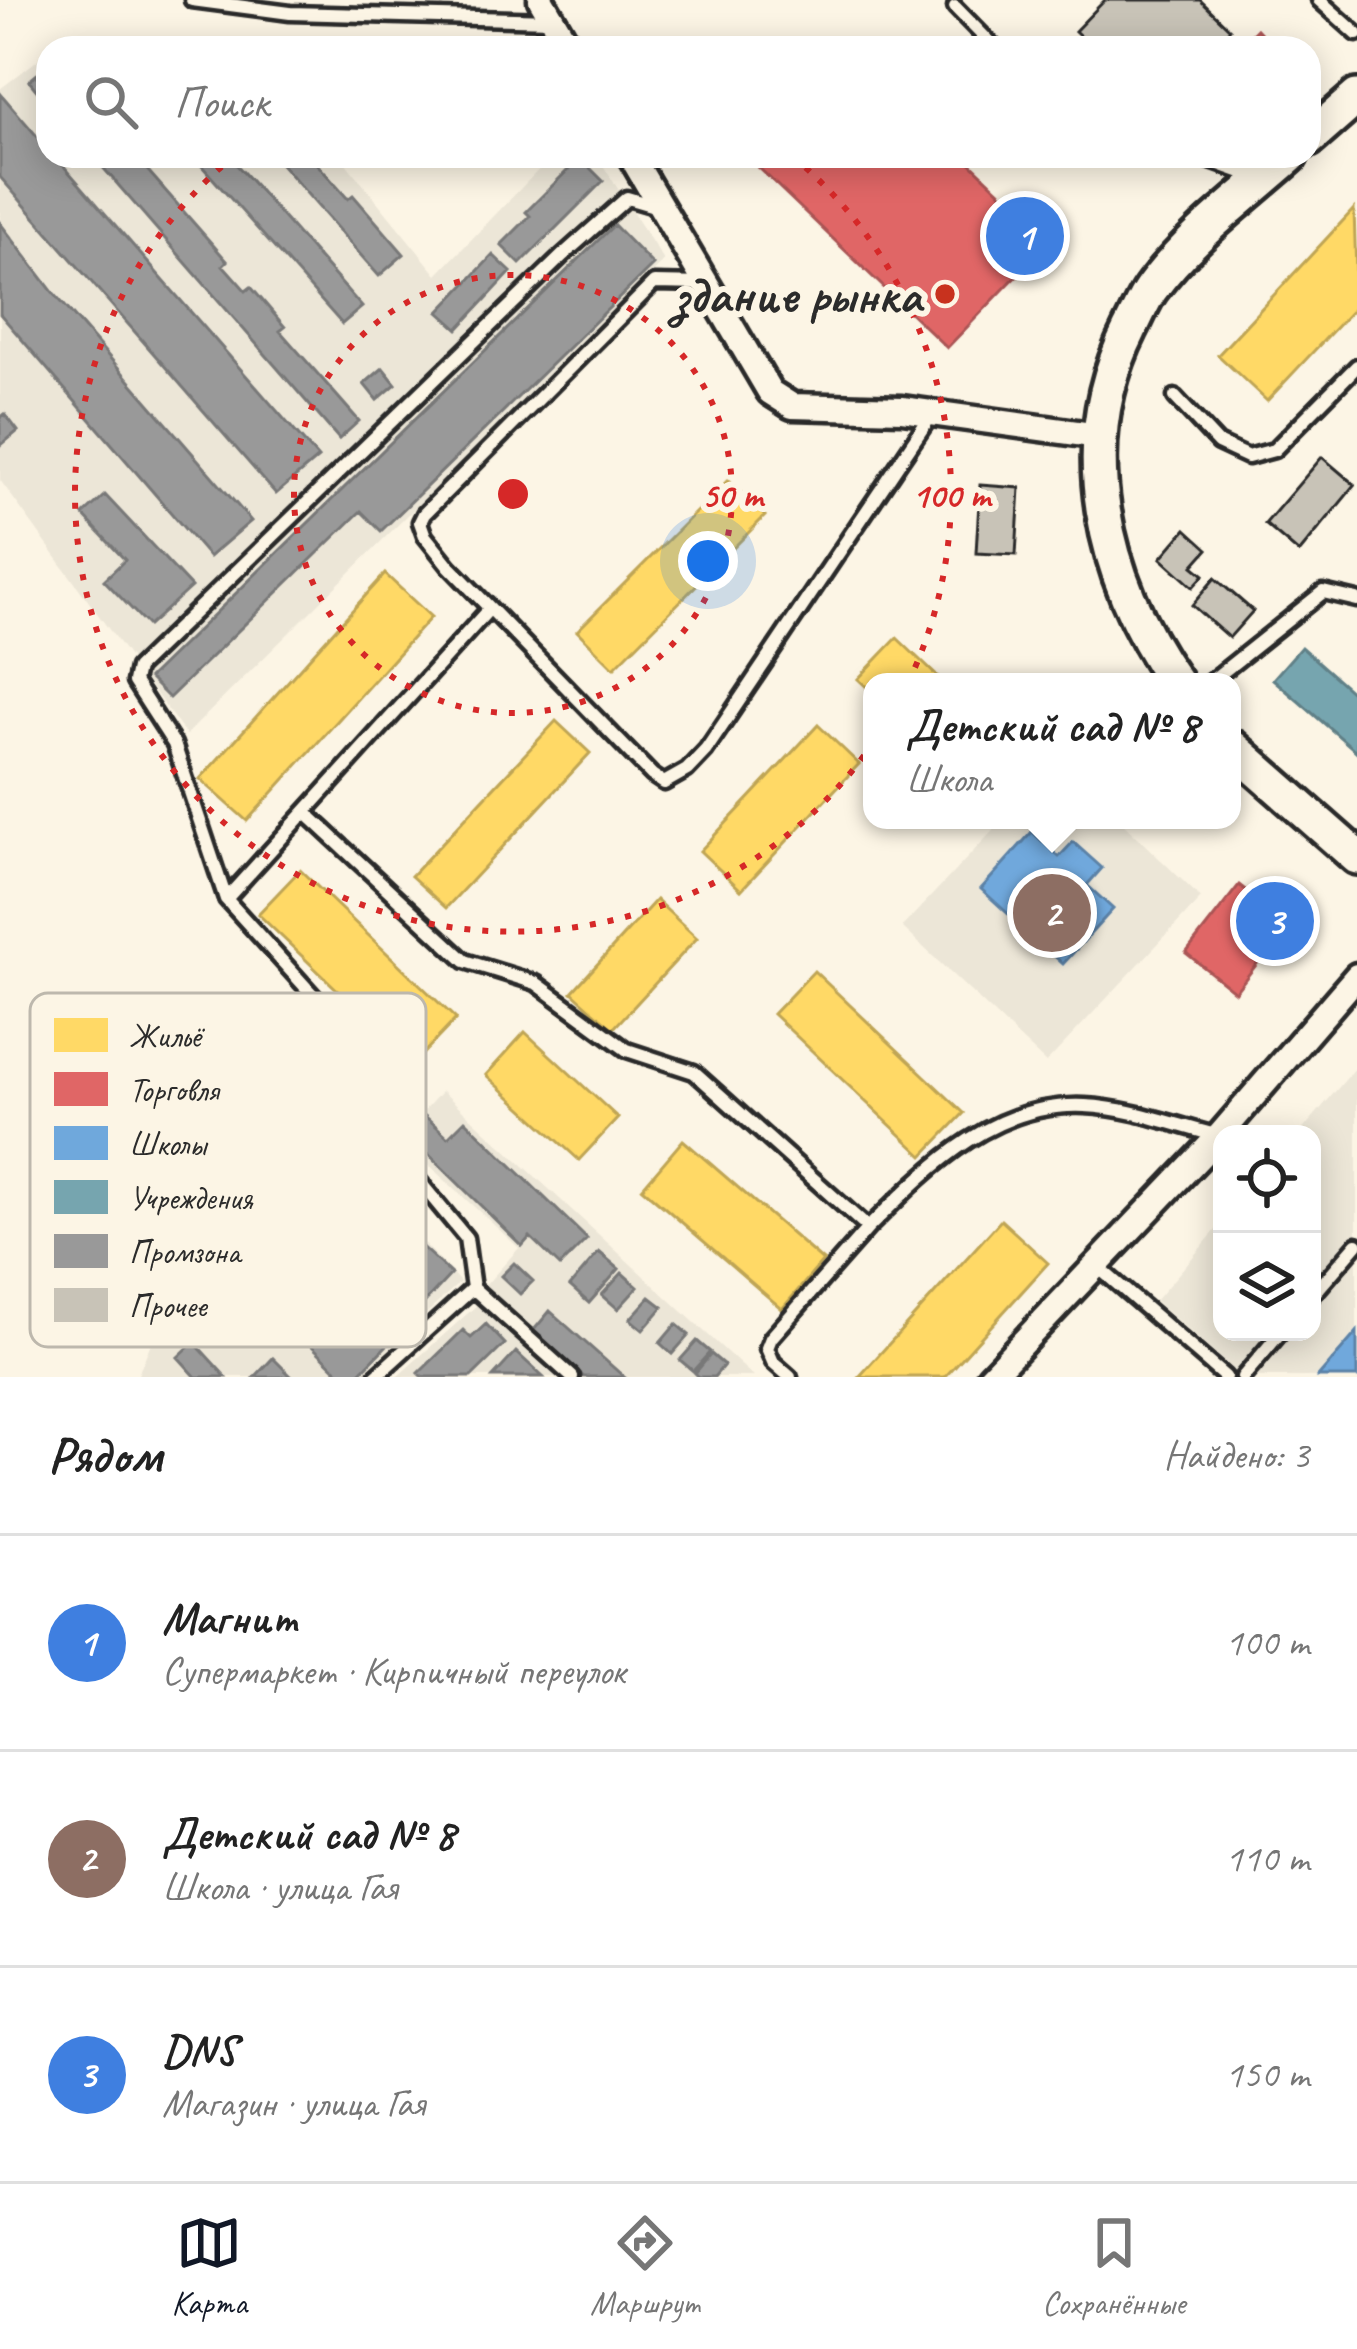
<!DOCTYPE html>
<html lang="ru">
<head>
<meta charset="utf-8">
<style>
	:root { --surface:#fff; --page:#f6f6f6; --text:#222; --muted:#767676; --line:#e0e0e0; --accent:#111827 }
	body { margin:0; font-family:Caveat,sans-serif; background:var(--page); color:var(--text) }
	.controls { position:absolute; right:36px; bottom:36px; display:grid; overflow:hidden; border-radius:24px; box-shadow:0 6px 30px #0003 }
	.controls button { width:108px; height:108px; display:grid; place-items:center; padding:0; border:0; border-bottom:3px solid var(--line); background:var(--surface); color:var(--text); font:60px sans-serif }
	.you { position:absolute; left:708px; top:561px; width:42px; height:42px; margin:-30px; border:9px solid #fff; border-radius:50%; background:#1a73e8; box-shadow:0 0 0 18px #1a73e833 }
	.badge { display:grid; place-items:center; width:78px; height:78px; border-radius:50%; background:var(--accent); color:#fff; font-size:39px; font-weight:700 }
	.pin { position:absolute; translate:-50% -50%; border:6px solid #fff; box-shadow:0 3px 12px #0006 }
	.popup { position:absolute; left:863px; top:673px; width:378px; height:156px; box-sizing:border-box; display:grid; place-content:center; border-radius:24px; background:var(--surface); filter:drop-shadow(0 3px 9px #0005); font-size:39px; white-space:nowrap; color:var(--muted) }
	.popup b { font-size:45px; color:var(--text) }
	.popup::after { content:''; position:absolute; left:50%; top:100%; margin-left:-24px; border:24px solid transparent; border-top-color:var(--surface) }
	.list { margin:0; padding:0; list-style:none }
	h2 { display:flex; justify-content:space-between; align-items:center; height:156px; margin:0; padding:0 48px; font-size:51px }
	h2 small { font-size:39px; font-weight:400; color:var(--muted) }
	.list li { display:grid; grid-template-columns:78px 1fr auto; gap:36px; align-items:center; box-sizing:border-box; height:216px; padding:0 48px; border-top:3px solid var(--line) }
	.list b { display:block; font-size:45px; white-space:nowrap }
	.list p { margin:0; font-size:39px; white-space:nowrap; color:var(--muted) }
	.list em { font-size:39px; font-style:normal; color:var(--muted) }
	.icon { flex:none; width:66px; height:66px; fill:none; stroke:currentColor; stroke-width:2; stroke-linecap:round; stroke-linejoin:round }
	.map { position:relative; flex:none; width:1357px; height:1377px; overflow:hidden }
	.search { position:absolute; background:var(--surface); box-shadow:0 6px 30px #0003; left:36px; right:36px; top:36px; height:132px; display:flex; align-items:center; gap:30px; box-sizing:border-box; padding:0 42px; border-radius:36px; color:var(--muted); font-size:45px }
	.sheet { height:804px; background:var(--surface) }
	nav { display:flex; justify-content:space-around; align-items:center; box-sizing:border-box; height:168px; border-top:3px solid var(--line); background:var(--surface); font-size:33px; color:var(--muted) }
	nav a { display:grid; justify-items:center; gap:6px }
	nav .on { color:var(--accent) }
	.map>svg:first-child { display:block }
	.built { fill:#ece6d7 }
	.homes { fill:#ffd966; stroke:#bfa554; stroke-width:3 }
	.shops { fill:#e06666; stroke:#aa5454; stroke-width:3 }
	.schools { fill:#6fa8dc; stroke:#5b82a7; stroke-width:3 }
	.public { fill:#76a5af; stroke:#608087; stroke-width:3 }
	.industry { fill:#999; stroke:#787878; stroke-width:3 }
	.building { fill:#c8c3b7; stroke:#2b2b2b; stroke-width:3 }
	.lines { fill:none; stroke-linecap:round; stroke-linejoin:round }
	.lane-casing { stroke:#2b2b2b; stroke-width:21 }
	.street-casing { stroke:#2b2b2b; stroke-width:33 }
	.secondary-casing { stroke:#2b2b2b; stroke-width:42 }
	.lane { stroke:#fcf5e5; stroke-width:12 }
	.street { stroke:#fcf5e5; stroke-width:24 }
	.secondary { stroke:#fcf5e5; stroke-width:33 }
	.ring { fill:none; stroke:#d62828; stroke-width:6; stroke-dasharray:6 12 }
	.poi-dot { fill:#c8321e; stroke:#fcf5e5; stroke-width:4.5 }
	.labels { text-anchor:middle; stroke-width:12; stroke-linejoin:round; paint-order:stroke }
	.poi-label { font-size:51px; font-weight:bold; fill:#2b2b2b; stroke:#fcf5e5; text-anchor:end }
	.key { fill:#fcf5e5; stroke:#bdb8ad; stroke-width:3 }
	.key-label { font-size:33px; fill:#2b2b2b }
	.centre { fill:#d62828; stroke:#fcf5e5; stroke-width:6 }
	.ring-label { font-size:36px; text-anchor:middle; font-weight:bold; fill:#d62828; stroke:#fcf5e5; stroke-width:12; stroke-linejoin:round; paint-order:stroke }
</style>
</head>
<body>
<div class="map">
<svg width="1357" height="1377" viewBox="0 0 1357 1377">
	<rect width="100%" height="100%" fill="#fcf5e5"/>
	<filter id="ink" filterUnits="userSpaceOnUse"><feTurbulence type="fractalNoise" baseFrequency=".00833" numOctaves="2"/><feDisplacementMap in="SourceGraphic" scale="24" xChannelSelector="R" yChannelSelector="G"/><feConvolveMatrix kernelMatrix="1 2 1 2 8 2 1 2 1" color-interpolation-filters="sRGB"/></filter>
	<g filter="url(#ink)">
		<path class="built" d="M48,52V156H340L437,275L552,156H597L664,261L186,735L0,480V89Z
			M1003,820H1041L1049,827L1056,820H1119L1201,898L1046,1063L902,927Z
			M1357,1066V1377H1242L1155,1301L1222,1223V1332H1312V1134H1299Z
			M442,1091L754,1377H582L484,1287L519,1248L399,1138Z
			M329,1141L460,1282L359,1377H137L175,1284Z
			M477,1305L557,1377H397Z"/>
		<path class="homes" d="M1354,209L1357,305L1267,401L1218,355Z
			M728,480L765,516L614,668L577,631Z
			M385,574L431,617L247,821L200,779Z
			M897,638L943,682H872V692L858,679Z
			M556,721L590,753L446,908L411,876Z
			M818,725L859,764L741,890L700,851Z
			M300,870L456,1019L414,1063L258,914Z
			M656,900L697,938L613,1029L572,992Z
			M814,971L964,1113L923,1156L773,1014Z
			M525,1032L618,1118L579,1160L486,1075Z
			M683,1140L823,1261L782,1309L642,1188Z
			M1001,1220L1048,1263L945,1377H859Z"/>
		<path class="shops" d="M1257,29L1275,48H1238Z
			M768,156H963L1051,240L947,348L758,167Z
			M1239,885L1288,924L1235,992L1186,953Z"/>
		<path class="schools" d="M1032,832L1059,857L1073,842L1102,868L1087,885L1113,909L1063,964L981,889Z
			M1357,1332V1377H1318Z"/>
		<path class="public" d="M1301,647L1352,692L1357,686V752L1273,679Z"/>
		<path class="industry" d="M48,65V104L29,81Z
			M0,93L48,149V156H55L318,458L276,494L0,177Z
			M93,156H135L227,261L223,265L246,291L251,287L285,327L280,331L359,421L339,439Z
			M193,156H229L362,307L342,324Z
			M274,156H310L348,199L353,195L404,254L379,276Z
			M580,158L603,181L520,264L501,245L530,216L526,212Z
			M0,223L52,291L251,521L209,557L0,314Z
			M614,225L653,265L381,531L361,511L169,698L149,678Z
			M493,255L511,272L458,329L439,312Z
			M383,368L396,384L377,400L364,384Z
			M5,414L18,431L0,446V418Z
			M105,495L191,587L148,626L104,580L125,560L83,515Z
			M425,1116L448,1137L465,1120L587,1239L560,1266L530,1237L522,1246L408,1134Z
			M320,1153L451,1274L414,1314L282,1193Z
			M292,1250L389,1343L356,1377H344L254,1290Z
			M599,1252L619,1269L589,1303L570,1286Z
			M514,1263L533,1281L520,1294L501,1276Z
			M199,1273L223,1291L204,1318L179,1300Z
			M622,1273L638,1287L618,1309L602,1295Z
			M650,1297L663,1307L643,1330L630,1319Z
			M550,1311L624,1377H584L533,1331Z
			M486,1324L505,1344L471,1377H423L419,1373L463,1330L471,1338Z
			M676,1324L689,1335L672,1354L660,1343Z
			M697,1341L710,1352L693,1371L680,1360Z
			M194,1342L226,1377H196L178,1357Z
			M516,1352L543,1377H493Z
			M711,1354L724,1365L714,1377H699L695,1373Z
			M273,1358L292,1377H255Z"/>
		<path class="building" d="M1105,0H1200L1230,29L1212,48H1093L1075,31Z
			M1322,457L1355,485L1299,553L1265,524Z
			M980,485L1020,488L1016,555L976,553Z
			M1186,529L1208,549L1193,566L1204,575L1193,587L1161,558Z
			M1215,578L1253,611L1229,638L1192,605Z
			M201,1101L216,1107L207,1128L192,1123Z
			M187,1130L204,1135L198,1156L181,1151Z
			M200,1182L218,1191L206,1214L188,1206Z"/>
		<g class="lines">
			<g class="lane-casing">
				<path id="lane" d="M192,0L290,13L551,20
					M1319,0L1357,34
					M955,7L995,48
					M1197,156L1256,177
					M705,284L654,283L424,514L420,522L425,536L449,566L652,775L664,783L687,770L706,750L932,414
					M1175,397L1218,443L1248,457L1274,450L1357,366
					M1210,682L1323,592L1357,600
					M305,812L465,961L536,983L627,1050L694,1072L868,1228C929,1168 992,1102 1085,1106C1130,1108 1176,1125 1219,1136
					M226,899L490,608
					M1098,1267L1225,1377
					M473,1288L466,1238L386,1141L358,1045L226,899L174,744L134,682L137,668L563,255L627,198L661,208
					M1312,1296L1357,1244
					M375,1377L473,1288L572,1377
					M790,1377L773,1362L767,1348L771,1338L868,1228
					M1243,1377L1281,1332"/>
			</g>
			<g class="street-casing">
				<path id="street" d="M541,0L569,48
					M631,156L770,392L792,406L902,409L1099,436
					M990,1377L1219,1136L1357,976"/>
			</g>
			<g class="secondary-casing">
				<path id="secondary" d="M1309,139L1357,97
					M1175,682C1103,579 1071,446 1130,329C1137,316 1143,300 1151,289C1189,237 1243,198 1290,156
					M1232,747L1357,857"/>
			</g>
			<use href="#lane" class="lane"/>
			<use href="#street" class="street"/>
			<use href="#secondary" class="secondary"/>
		</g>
	</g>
	<g class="ring">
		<circle cx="513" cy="494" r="219"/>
		<path d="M792 156A438 438 0 1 1 234 156"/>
	</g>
	<circle class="poi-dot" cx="945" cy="294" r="12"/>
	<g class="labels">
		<g class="poi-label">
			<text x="921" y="312">здание рынка</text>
		</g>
	</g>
	<rect x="30" y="993" width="396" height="354" rx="18" class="key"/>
	<rect x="54" y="1018" width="54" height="34" fill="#ffd966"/>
	<rect x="54" y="1072" width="54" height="34" fill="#e06666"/>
	<rect x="54" y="1126" width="54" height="34" fill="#6fa8dc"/>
	<rect x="54" y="1180" width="54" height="34" fill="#76a5af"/>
	<rect x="54" y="1234" width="54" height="34" fill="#999"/>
	<rect x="54" y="1288" width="54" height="34" fill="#c8c3b7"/>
	<g class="key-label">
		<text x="129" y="1047">Жильё</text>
		<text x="129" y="1101">Торговля</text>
		<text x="129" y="1155">Школы</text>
		<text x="129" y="1209">Учреждения</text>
		<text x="129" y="1263">Промзона</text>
		<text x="129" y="1317">Прочее</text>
	</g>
	<circle cx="513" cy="494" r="18" class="centre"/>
	<g class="ring-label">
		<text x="732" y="507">50 m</text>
		<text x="951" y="507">100 m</text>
	</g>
</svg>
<div class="controls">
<button><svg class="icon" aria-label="locate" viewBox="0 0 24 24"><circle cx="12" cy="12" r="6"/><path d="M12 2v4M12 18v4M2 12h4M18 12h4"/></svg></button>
<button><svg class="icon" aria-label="layers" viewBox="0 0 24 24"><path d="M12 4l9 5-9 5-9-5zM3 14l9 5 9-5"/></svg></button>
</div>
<div class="you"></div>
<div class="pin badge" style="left:1025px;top:236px;background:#3f7fe0">1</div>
<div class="pin badge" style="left:1052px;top:913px;background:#8d6e63">2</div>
<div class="popup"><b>Детский сад № 8</b>Школа</div>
<div class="pin badge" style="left:1275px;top:921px;background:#3f7fe0">3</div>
<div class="search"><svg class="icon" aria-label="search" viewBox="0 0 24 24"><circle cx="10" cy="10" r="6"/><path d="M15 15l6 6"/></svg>Поиск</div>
</div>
<section class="sheet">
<h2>Рядом<small>Найдено: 3</small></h2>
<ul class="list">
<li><span class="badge" style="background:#3f7fe0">1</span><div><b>Магнит</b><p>Супермаркет · Кирпичный переулок</p></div><em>100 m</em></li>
<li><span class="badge" style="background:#8d6e63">2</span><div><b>Детский сад № 8</b><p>Школа · улица Гая</p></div><em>110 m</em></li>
<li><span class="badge" style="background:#3f7fe0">3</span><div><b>DNS</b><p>Магазин · улица Гая</p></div><em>150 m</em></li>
</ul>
</section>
<nav>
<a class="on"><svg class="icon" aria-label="map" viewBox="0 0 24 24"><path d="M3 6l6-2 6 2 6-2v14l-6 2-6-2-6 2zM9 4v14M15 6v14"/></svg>Карта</a>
<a><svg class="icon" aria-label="directions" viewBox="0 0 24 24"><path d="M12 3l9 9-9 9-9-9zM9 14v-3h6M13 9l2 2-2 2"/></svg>Маршрут</a>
<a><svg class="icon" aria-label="saved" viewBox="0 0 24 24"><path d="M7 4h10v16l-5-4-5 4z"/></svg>Сохранённые</a>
</nav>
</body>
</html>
